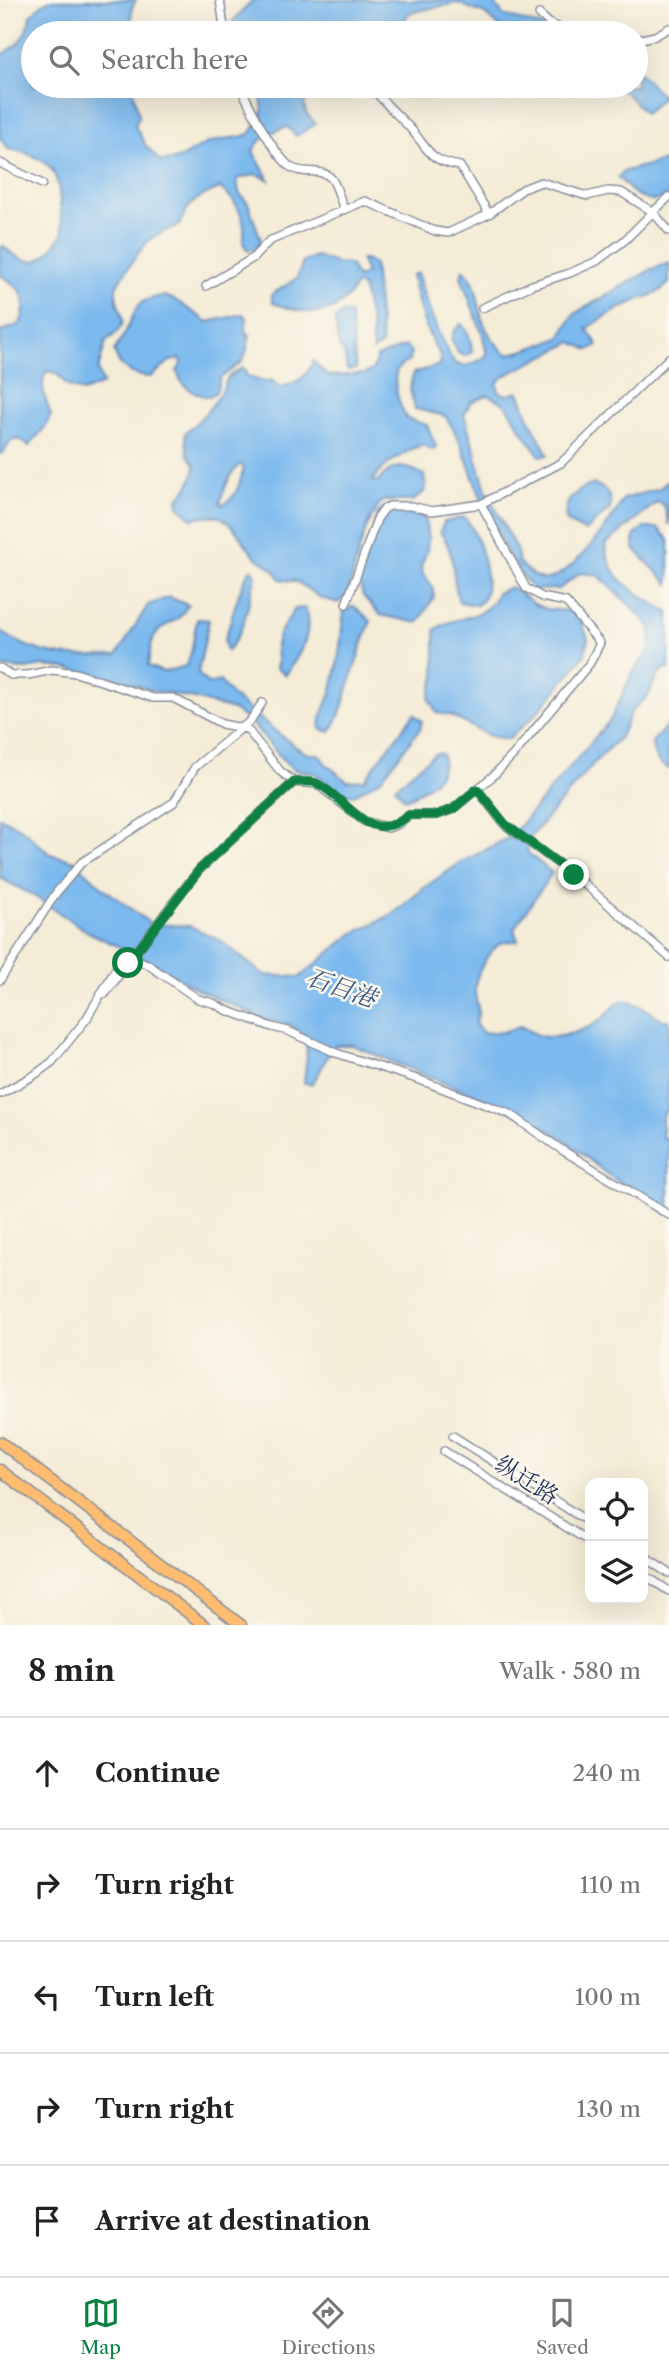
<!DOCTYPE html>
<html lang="en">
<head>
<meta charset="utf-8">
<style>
	:root { --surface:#fff; --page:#f2f2f2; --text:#222; --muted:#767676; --line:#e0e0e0; --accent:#0b8043 }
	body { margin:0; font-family:"Libre Caslon Text","Noto Serif SC",serif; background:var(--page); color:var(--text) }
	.controls { position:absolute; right:21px; bottom:21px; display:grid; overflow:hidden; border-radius:14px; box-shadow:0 7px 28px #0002 }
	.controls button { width:63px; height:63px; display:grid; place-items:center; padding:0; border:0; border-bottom:2px solid var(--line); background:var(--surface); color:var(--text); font:35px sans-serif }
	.stop { position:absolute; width:21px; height:21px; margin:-16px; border:5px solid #0b8043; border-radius:50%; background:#fff }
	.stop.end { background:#0b8043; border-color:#fff; box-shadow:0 2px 7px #0008 }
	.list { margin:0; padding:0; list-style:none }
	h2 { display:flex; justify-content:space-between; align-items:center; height:91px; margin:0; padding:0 28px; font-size:30px }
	h2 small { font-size:23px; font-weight:400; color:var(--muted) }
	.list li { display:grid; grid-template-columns:46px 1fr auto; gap:21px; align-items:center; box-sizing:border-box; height:112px; padding:0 28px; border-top:2px solid var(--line) }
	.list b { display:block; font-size:26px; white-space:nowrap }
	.list em { font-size:23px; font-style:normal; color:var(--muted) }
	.icon { flex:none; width:38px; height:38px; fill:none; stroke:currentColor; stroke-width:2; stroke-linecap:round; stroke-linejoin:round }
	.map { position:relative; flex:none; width:669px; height:1625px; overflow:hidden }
	.search { position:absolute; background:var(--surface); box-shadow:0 7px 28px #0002; left:21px; right:21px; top:21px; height:77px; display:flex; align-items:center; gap:18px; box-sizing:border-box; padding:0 24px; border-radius:38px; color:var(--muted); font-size:26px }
	.sheet { height:651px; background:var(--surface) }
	nav { display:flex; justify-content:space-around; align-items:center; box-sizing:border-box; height:98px; border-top:2px solid var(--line); background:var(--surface); font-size:19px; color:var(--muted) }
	nav a { display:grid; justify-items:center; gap:4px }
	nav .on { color:var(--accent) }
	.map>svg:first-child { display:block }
	.water { fill:#7bb9ee; stroke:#4b74a6; stroke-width:2; fill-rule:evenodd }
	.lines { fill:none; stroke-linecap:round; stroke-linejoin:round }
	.minor-casing { stroke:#888e9a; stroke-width:10 }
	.major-casing { stroke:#888e9a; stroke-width:13 }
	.minor { stroke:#fff; stroke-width:7 }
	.major { stroke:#fdbc70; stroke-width:10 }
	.minor-bridge-casing { stroke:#888e9a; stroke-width:10; stroke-linecap:butt }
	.minor-bridge { stroke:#fff; stroke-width:7 }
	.route { stroke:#0b8043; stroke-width:9 }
	.labels { text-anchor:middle; stroke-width:5; stroke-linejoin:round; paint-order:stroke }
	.street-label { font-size:23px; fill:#1b2f5e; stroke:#fbf7ec }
	.water-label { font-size:24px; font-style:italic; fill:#385889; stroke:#fbf7ec }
</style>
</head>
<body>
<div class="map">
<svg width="669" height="1625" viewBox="0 0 669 1625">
	<rect width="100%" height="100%" fill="#fbf7ec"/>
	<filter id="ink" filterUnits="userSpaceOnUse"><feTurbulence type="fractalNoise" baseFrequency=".0143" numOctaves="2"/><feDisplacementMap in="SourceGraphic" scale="14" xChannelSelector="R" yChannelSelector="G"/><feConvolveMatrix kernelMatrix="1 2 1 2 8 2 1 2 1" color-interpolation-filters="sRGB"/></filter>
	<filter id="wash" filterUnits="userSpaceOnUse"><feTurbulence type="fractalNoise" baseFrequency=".00686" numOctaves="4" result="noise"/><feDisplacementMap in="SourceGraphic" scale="28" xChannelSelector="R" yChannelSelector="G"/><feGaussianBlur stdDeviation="1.57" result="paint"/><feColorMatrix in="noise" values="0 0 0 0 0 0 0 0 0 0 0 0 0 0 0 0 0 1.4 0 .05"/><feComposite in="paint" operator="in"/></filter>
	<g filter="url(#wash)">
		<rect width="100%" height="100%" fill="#f4ecd7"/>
		<path class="water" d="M50,0H136L132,8L131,33H33V86H132L139,116L135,126L146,146L160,161C183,162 187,152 206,144C219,138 236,139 250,134C264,113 266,111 257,86H320L310,94L304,103L306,113L316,124L296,136L288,127C274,130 259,138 253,151L269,180L257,174L237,179L239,193L248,203L261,240L257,247L248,251L243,243C248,222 238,201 220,188C197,198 188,201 179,226C146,236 145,244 127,270C123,277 117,281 116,289C114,313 138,320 106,341L98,370L103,384L83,392L68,386L56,373L47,371C38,382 46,402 51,415L45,427L29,446L20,439L11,441L4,452L0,454V332L20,324C30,300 23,288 0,275V250L3,246C31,271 45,263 63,233C56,185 69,160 8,149L0,138V58C6,50 16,47 21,40C35,18 22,16 50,0Z
			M253,0H492L503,15L563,33H519L503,30L485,14L457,3L409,13L403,22L405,33H231L232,22Z
			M636,69L663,97L645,113L625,92L612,86H636Z
			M669,160V194C648,210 633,194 618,177L625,171Z
			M315,256C323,258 329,261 336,263C343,264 345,262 352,266L354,274L358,278L366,273L361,259L368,260L374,265L382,345L373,351L371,324L362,286L356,285C337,320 307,316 273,303L271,295L297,278L303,262Z
			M669,263V283C654,298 648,295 631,303C615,310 601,319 587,329L598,345L589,350L572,342L504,376L497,383L499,392L507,395L519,392L529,418L548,455L540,456C534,448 528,440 523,432C510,413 511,403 487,395L471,402L464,414L486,490L517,551L519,563C525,569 533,577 542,579C567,583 614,519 623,499L660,488L669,479V525L664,505L657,502L605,545C609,582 641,595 669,613V669L660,671L647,697L632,710L620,737L593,764L526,842L528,853L552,873L514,929L518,941C513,941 505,941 501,943C488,951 474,976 475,992C476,1008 482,1005 475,1024L483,1033L503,1032L520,1026C526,1029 534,1034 540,1036C558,1040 589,1030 603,1018C610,1012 613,1005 623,1000L641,1006L663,1020H669V1106L662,1118V1137L669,1139V1214L608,1175L562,1138L538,1124L496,1104L352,1045H336C323,1057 324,1071 311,1084L304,1083C305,1067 309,1051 305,1035L289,1025L263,1019L197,989L153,963L88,932L31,894L0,878V817L22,829L50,854L75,861L102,887L151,924L190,926L220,940L264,975L300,977L352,934L393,914L425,887L460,863L510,837L611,719L632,673L650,650L651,628L636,611L598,575L580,573L559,589L533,590C507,558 492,524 476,485C466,459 461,438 445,416L415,409L410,389L413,373L440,365L441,357C424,331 418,305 412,275L418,273C420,288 446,358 457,364C467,369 480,361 487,355L483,336L461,277L463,269C477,280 476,293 480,310C483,328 492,341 506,354L519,352L560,338L574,314L652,269Z
			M164,296L175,300L208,322L243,314L247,318L245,333L250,334L246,353L242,362L220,378L216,392L208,397C193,393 181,387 177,371L182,363L180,359L170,361L151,377C134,377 118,368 114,351C118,344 123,338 126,331C138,308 133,300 164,296Z
			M342,313L350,314L356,369L347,370L344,353L339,347L335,320Z
			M461,324C470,332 471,340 472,352L465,356L458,353L451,339L454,331Z
			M406,346L411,352L409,361C403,364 398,366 396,373C393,386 400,408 407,419L427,425L436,446L433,450L423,445C407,449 382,466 373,480L378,482C391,463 405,464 424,475L426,490L413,501H382C361,527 357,564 347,595L338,603L321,598L297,582L280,579C275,567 265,565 256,557C234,534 231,506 193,519L179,507L178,499C188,488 194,479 195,464L188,455L185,433C199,422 209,410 219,396C230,380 220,379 243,368L248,377L265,382L271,380L280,387C297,383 307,378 313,361L328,376L364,374L373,369L377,357ZM240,464L244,468C239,484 238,496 223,505L220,503C223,491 230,473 240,464Z
			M594,484C607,489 612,494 610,509L585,531L567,522C560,502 576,490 594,484Z
			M385,507L411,508L424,513L428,538L427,551L421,566L423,574L433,587L434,597L418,623L380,615L363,596L359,580L377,514Z
			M464,517C477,530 492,579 484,597C483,599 479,603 477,605L459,602C451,578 457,554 440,532L444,522Z
			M643,528H658L669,540V584L634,549V536Z
			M251,569L256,575C248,600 246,632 227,651L224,641C231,623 240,581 251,569Z
			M511,587L536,605L547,609L570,611L580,619L588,638L585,654L562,683L533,717L508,739L489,736L450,715L437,713L429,699L435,676V630C453,614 486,623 497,593Z
			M169,597L188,605C176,624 177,617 162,628C150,636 150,653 148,666L163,672L186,666L191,653L197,619L209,620L198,673L207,684L220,681L232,696L297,748L308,754H319L325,763L347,781L364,780L414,714L422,721L420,729L381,779L354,795L340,792L314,773L295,770L282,759L251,722L233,710L191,698L154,691L123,681L64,668L43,666L25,669L0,667V631C39,658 71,658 117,655L148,605Z
			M354,606L371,621C362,642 356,664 349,685C343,703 341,717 330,732L321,729C319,719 323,713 327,703C339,674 340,642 344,611Z
			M305,608C314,634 300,653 286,675L276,668C279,659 275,653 276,645C278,632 288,620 295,609Z
			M669,723V769C655,762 654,757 652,742Z
			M435,753L442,754C448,776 423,791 405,799L395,787Z"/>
	</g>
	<g filter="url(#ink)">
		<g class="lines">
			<g class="minor-casing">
				<path id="minor" d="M220,0L225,33
					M539,14L549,23L570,33
					M636,40L655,36L669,28
					M240,86C252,110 269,147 289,166C301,176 321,167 331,178C337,185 340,200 344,209
					M371,86C382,101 396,113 409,127C428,147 427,161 460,166L489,214
					M0,163L42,184
					M669,197L653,212L669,231
					M206,286L253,258L269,241L365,201L435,231L448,233L489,214L523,189L541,182L587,196L608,191L621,192L653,212L625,240L597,261L570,273L532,285L482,308
					M346,604L377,519L385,508L390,506H411L432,511L481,504L561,463L669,358
					M0,668L11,675H28L52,670L76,673L153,698H173L222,724L247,729L280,771L294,782L317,784L364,821L388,828L398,824L409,815H437L453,809L493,776L515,753L590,663L600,643L566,602L542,597L526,588L481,504
					M477,789L504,824L574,875L669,957
					M172,904L199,870L294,782
					M0,980L56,893L81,863L174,802L195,767L250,721L262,703
					M105,994L128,963
					M85,1021L124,955L147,964L198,999L213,1003L226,1010L272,1027L288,1031L336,1053L420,1080L510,1114L562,1150L669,1215
					M0,1094L33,1076L52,1062L88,1017
					M453,1436L590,1523
					M444,1451L590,1542
					M643,1556L669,1573
					M643,1574L669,1591"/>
			</g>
			<g class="major-casing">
				<path id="major" d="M0,1442L241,1625
					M0,1470L204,1625"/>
			</g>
			<use href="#minor" class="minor"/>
			<use href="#major" class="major"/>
			<g class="minor-bridge-casing">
				<path id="minor-bridge" d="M128,963L172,904"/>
			</g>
			<use href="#minor-bridge" class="minor-bridge"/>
		</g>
	</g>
	<g class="lines" filter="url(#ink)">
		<path class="route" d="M128,963L199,870L294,782C301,782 309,781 316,783C349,798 368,849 409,815H437L453,809L477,789L505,824L574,875"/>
	</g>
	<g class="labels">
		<g class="street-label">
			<text transform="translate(527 1480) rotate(32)" y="8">纵迁路</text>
		</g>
		<g class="water-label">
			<text transform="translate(341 988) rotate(19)" y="8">石目港</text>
		</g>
	</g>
</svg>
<div class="controls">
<button><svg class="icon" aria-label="locate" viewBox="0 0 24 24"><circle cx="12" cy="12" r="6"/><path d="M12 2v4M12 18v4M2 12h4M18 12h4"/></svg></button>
<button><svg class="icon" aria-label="layers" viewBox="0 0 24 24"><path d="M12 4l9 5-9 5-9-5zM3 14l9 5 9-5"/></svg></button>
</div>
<div class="stop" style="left:128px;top:963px"></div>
<div class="stop end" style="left:574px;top:875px"></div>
<div class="search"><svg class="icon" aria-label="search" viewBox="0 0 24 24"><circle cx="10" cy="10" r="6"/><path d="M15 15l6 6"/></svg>Search here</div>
</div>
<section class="sheet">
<h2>8 min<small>Walk · 580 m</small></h2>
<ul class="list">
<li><svg class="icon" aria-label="ahead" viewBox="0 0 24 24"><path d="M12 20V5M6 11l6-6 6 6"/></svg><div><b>Continue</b></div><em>240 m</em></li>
<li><svg class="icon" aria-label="right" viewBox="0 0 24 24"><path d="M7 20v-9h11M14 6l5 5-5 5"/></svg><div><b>Turn right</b></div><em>110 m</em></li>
<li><svg class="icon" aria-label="left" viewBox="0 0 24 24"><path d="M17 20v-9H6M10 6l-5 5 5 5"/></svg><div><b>Turn left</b></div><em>100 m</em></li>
<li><svg class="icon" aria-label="right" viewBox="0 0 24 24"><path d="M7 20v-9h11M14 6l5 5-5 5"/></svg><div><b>Turn right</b></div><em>130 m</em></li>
<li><svg class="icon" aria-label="arrive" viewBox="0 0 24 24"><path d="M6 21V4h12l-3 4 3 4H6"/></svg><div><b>Arrive at destination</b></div></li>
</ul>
</section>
<nav>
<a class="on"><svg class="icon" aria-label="map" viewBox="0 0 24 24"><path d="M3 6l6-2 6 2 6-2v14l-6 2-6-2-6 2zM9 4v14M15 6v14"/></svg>Map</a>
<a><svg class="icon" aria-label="directions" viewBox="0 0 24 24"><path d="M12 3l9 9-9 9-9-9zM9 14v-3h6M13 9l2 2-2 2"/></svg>Directions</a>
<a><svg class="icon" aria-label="saved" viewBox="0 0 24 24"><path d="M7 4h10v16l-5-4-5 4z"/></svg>Saved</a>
</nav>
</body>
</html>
